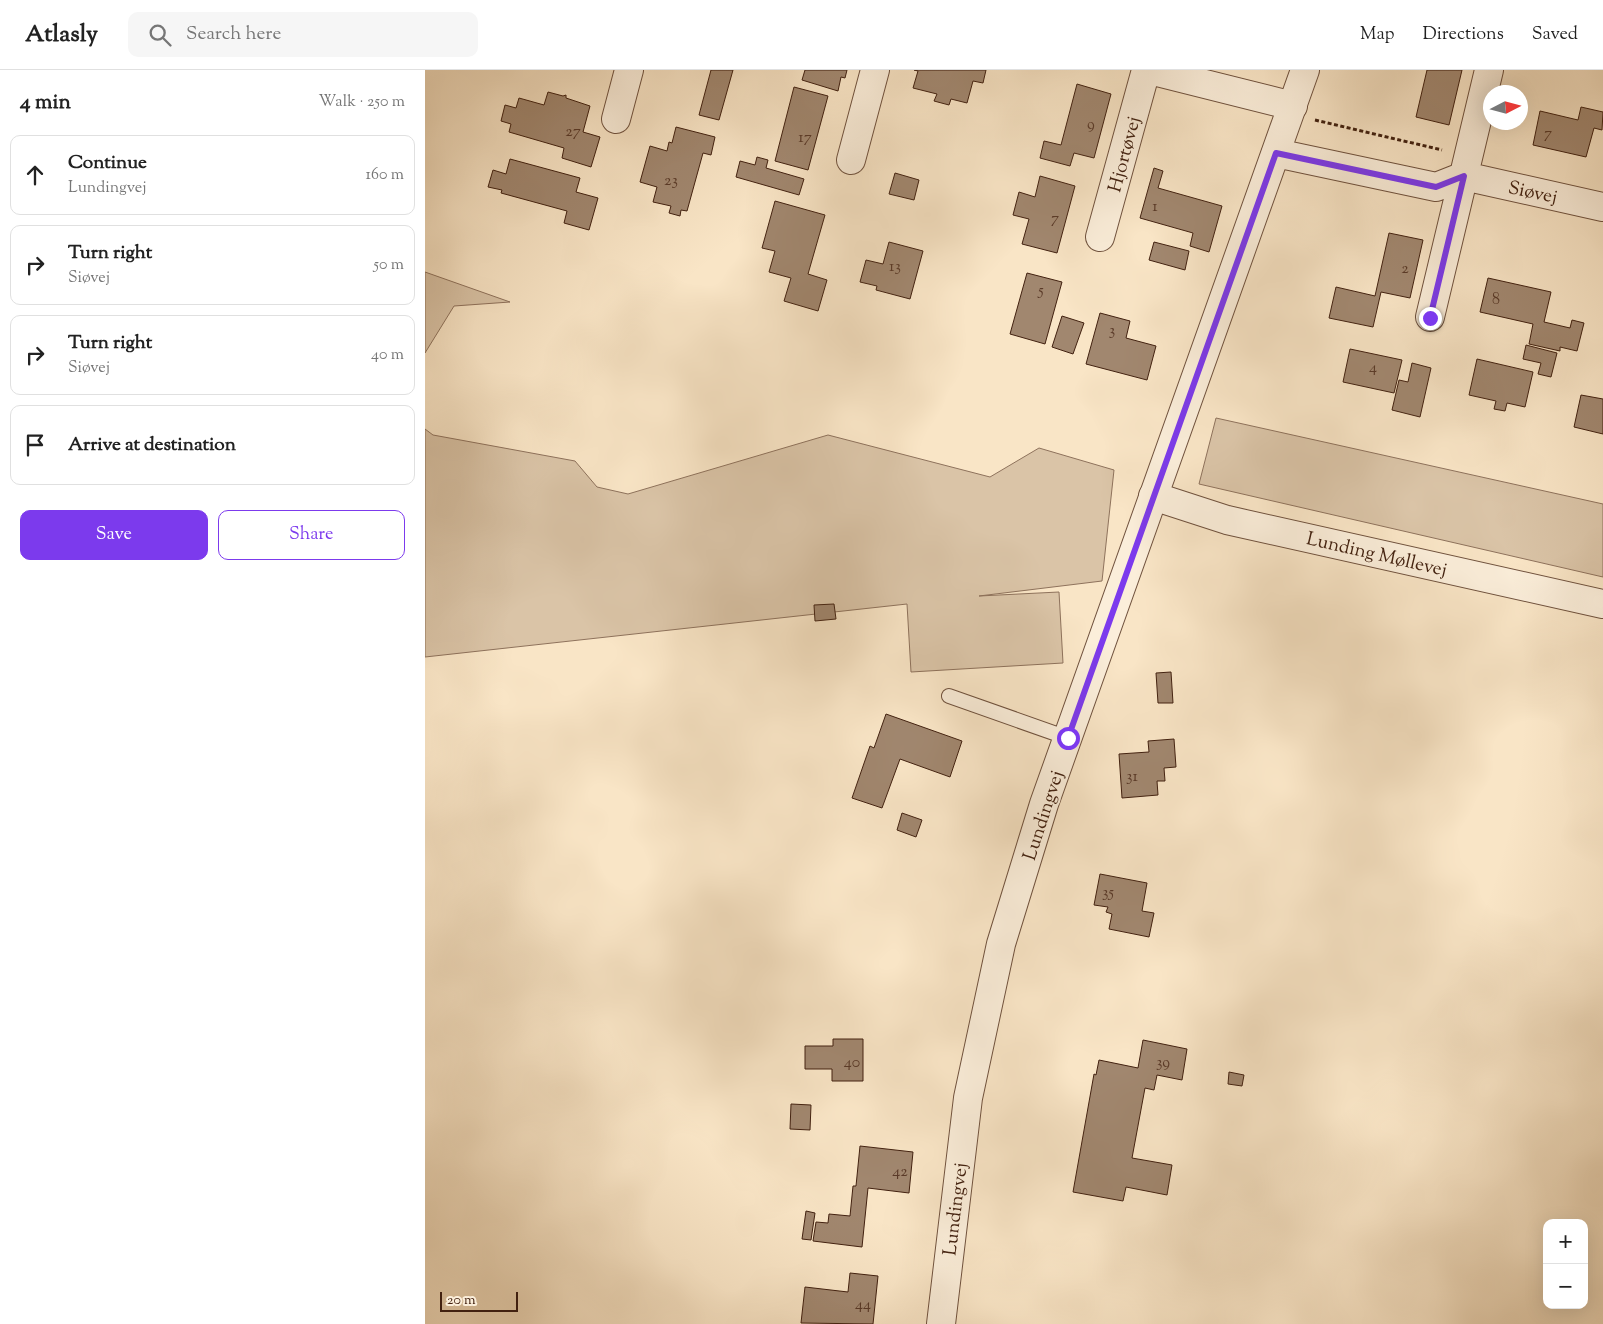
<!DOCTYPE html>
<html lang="en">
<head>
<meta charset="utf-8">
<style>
	:root { --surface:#fff; --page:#f6f6f6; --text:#222; --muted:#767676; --line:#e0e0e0; --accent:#7c3aed }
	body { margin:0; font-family:"Sorts Mill Goudy",serif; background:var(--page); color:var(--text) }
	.controls { position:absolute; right:15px; bottom:15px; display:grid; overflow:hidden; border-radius:10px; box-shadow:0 5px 20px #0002 }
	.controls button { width:45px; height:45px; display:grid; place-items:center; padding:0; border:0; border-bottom:1px solid var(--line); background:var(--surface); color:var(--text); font:25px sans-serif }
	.compass { position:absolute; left:1058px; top:15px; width:45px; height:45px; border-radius:50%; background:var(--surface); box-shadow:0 5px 20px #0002; rotate:84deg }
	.scale { position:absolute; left:15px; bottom:12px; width:78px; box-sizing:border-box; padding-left:5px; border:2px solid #422110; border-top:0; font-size:14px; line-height:18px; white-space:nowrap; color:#422110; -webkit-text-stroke:4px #fbeeda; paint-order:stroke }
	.stop { position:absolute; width:15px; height:15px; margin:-11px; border:4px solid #7c3aed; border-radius:50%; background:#fff }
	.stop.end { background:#7c3aed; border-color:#fff; box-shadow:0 1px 5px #0008 }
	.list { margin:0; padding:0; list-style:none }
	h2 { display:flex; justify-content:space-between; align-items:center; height:65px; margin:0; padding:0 20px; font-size:21px }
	h2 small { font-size:16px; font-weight:400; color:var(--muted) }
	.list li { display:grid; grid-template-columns:32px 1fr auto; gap:15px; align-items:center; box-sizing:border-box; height:80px; margin:0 10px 10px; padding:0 10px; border:1px solid var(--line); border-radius:10px }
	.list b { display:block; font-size:19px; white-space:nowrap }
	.list p { margin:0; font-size:16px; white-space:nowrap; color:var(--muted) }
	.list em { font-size:16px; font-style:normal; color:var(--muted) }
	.actions { display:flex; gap:10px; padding:15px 20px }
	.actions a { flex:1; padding:11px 0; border:1px solid var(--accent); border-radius:10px; text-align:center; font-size:18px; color:var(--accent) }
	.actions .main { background:var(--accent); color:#fff }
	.icon { flex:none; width:28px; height:28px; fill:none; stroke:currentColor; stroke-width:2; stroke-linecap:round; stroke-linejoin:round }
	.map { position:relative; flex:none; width:1178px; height:1254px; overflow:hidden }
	header { display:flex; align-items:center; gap:30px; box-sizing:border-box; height:70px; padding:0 25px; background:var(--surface); border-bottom:1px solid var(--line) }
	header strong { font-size:24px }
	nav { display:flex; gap:28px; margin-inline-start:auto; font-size:18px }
	.search { width:350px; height:45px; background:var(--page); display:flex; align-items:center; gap:12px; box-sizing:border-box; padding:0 18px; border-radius:10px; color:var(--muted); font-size:19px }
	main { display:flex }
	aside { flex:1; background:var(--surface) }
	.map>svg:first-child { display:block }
	.green { fill:#dac4a7; stroke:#8e725c }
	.building { fill:#a1876f; stroke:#422110 }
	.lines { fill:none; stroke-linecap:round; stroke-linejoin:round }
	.service-casing { stroke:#70523e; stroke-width:16 }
	.minor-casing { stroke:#70523e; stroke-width:30 }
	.tertiary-casing { stroke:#70523e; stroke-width:30 }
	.path { stroke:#422110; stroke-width:3; stroke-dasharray:4 2.5; stroke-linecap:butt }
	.service { stroke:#fbeeda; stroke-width:14 }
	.minor { stroke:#fbeeda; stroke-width:28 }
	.tertiary { stroke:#fbeeda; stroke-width:28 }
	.route { stroke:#7c3aed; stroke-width:6 }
	.labels { text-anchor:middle; stroke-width:4; stroke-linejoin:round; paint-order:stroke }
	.number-label { font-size:16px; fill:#5a3a28 }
	.street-label { font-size:19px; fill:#422110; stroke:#fbeeda }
</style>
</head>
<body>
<header>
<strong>Atlasly</strong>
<div class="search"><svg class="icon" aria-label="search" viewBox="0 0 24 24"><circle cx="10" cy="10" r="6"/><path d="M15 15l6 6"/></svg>Search here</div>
<nav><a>Map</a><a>Directions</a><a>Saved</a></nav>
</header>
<main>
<aside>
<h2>4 min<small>Walk · 250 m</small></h2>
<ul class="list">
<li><svg class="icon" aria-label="ahead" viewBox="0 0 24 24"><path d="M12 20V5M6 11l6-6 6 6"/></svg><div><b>Continue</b><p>Lundingvej</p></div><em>160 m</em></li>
<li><svg class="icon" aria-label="right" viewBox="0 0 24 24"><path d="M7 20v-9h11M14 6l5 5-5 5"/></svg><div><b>Turn right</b><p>Siøvej</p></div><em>50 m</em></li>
<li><svg class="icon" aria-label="right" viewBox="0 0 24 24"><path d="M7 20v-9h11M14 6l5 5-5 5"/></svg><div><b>Turn right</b><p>Siøvej</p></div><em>40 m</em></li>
<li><svg class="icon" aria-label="arrive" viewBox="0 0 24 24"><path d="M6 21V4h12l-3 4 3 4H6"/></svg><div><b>Arrive at destination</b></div></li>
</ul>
<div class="actions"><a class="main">Save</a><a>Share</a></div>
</aside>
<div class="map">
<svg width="1178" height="1254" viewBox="0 0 1178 1254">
	<rect width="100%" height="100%" fill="#f9e5c6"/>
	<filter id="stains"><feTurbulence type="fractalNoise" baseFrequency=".004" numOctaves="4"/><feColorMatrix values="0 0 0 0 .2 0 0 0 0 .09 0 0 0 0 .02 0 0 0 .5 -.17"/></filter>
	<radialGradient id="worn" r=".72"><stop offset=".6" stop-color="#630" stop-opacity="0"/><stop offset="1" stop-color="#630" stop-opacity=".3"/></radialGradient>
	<path class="green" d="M0,202L85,232L29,236L0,283Z
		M791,348L1178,434V507L774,414Z
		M0,359L8,365L150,391L172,417L203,424L403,365L565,407L614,378L689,400L677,511L554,526L634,522L638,593L486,602L482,534L0,587Z"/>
	<path class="building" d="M286,0H308L294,50L274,45Z
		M380,0H422L420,8L416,7L413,21L377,10Z
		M489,0H561L558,13L548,11L542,33L526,29L524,35L509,31L512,24L488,18L493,1Z
		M1002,0H1037L1024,55L991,47Z
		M652,14L686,24L669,88L649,83L645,96L615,88L619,71L636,75Z
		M369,17L403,26L383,100L350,91Z
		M123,22L138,26L141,25V28L165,36L158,62L175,67L166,97L137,88L139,78L84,62L86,54L76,51L80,35L91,38L94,28L119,35Z
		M1156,37L1178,42L1177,60L1169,58L1161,87L1108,75L1115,41L1153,50Z
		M251,57L290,67L286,85L278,83L262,141L256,140L255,146L244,143L246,136L228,132L232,117L215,112L225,76L242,81L244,72L247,73Z
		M332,87L343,90L341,98L379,109L374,125L311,107L315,91L330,95Z
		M85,89L155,108L151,122L173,128L164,160L139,153L142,141L76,123L77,120L63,117L68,100L81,104Z
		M729,98L738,101L733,118L797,136L784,182L765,176L768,163L715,148Z
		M470,103L494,110L489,130L464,124Z
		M615,106L650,116L632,183L597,174L604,149L588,145L594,122L610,127Z
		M350,131L400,145L383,204L402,210L393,241L359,231L366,208L344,202L350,181L337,178Z
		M964,163L998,170L985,228L956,222L948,257L904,248L911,217L950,226Z
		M464,172L498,181L485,229L451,220L452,216L435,212L441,190L458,194Z
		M729,172L764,181L760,200L724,190Z
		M602,203L637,212L620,274L585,264Z
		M1063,208L1126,222L1119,252L1145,258L1147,250L1159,253L1152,281L1135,277V281L1104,274L1108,254L1055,242Z
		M675,243L705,251L701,268L731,276L722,310L661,294Z
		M637,246L659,253L648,284L627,277Z
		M1101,275L1132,283L1126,307L1113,304L1116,293L1098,289Z
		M925,279L977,290L969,323L918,312Z
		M1052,289L1108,302L1100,337L1082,333L1080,341L1069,339L1071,331L1044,325Z
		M987,293L1006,298L995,347L967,340L974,310L983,312Z
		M1156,325L1178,329V364L1149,357Z
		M409,534L411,549L390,551L389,535Z
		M746,602L748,633H733L731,603Z
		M461,644L537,671L525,707L475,689L457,738L427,728L445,676L449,678Z
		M749,669L751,697L739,698L740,711H732L733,725L697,728L694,684L724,682L723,671Z
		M477,743L497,750L491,767L472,760Z
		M675,804L722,813L717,841L729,843L724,867L684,859L687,844L681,842L683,837L669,835Z
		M408,969H438V1011H407V999H380V976H408Z
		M718,970L762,979L757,1010L732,1005L729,1020L720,1018L707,1088L747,1095L742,1125L701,1117L698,1131L648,1122L669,1004L671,1005L674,990L713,998Z
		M804,1002L819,1005L817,1016L803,1014Z
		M366,1034L386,1035L385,1060L365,1059Z
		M435,1076L488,1082L484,1123L443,1118L437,1177L388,1171L391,1152L403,1153L404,1144L425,1146L428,1116H431Z
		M381,1141L390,1143L386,1170L377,1169Z
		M425,1203L453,1206L448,1254L376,1253L380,1217L423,1222Z"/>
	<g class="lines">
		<g class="service-casing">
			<path id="service" d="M524,626L643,668"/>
		</g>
		<g class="minor-casing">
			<path id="minor" d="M724,0L868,36
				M191,49L204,0
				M851,83L1011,117L1039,106L1178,137
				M426,90L450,0
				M675,167L721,0
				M1005,247L1064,0
				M728,426L802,450L1178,534"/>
		</g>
		<g class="tertiary-casing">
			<path id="tertiary" d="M516,1254L543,1028L576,874L619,734L880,0"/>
		</g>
		<path class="path" d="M890,50L1017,80"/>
		<use href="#service" class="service"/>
		<use href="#minor" class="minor"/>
		<use href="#tertiary" class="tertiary"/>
	</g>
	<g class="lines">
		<path class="route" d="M643,668L851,83L1011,117L1039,106L1005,248"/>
	</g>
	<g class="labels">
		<g class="number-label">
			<text x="666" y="59">9</text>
			<text x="148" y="66">27</text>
			<text x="1123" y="68">7</text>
			<text x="380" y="72">17</text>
			<text x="246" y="115">23</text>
			<text x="730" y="141">1</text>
			<text x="630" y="153">7</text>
			<text x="470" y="201">13</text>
			<text x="980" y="203">2</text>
			<text x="616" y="225">5</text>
			<text x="1071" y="234">8</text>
			<text x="687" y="265">3</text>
			<text x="948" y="302">4</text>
			<text x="707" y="711">31</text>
			<text x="683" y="827">35</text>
			<text x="427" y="997">40</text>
			<text x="738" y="997">39</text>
			<text x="475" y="1106">42</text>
			<text x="438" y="1239">44</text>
		</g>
		<g class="street-label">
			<text transform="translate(698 84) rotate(-75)" y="7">Hjortøvej</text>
			<text transform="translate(1108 121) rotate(12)" y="7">Siøvej</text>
			<text transform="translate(952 483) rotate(13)" y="7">Lunding Møllevej</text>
			<text transform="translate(617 745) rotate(-72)" y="7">Lundingvej</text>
			<text transform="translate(529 1139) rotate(-83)" y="7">Lundingvej</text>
		</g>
	</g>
	<rect width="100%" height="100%" filter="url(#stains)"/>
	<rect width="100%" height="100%" fill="url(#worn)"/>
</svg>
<div class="controls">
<button>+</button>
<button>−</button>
</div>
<svg class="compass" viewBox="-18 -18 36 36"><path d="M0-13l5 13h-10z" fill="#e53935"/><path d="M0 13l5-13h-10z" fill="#767676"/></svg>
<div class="scale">20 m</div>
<div class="stop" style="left:643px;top:668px"></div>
<div class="stop end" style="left:1005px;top:248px"></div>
</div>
</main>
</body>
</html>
